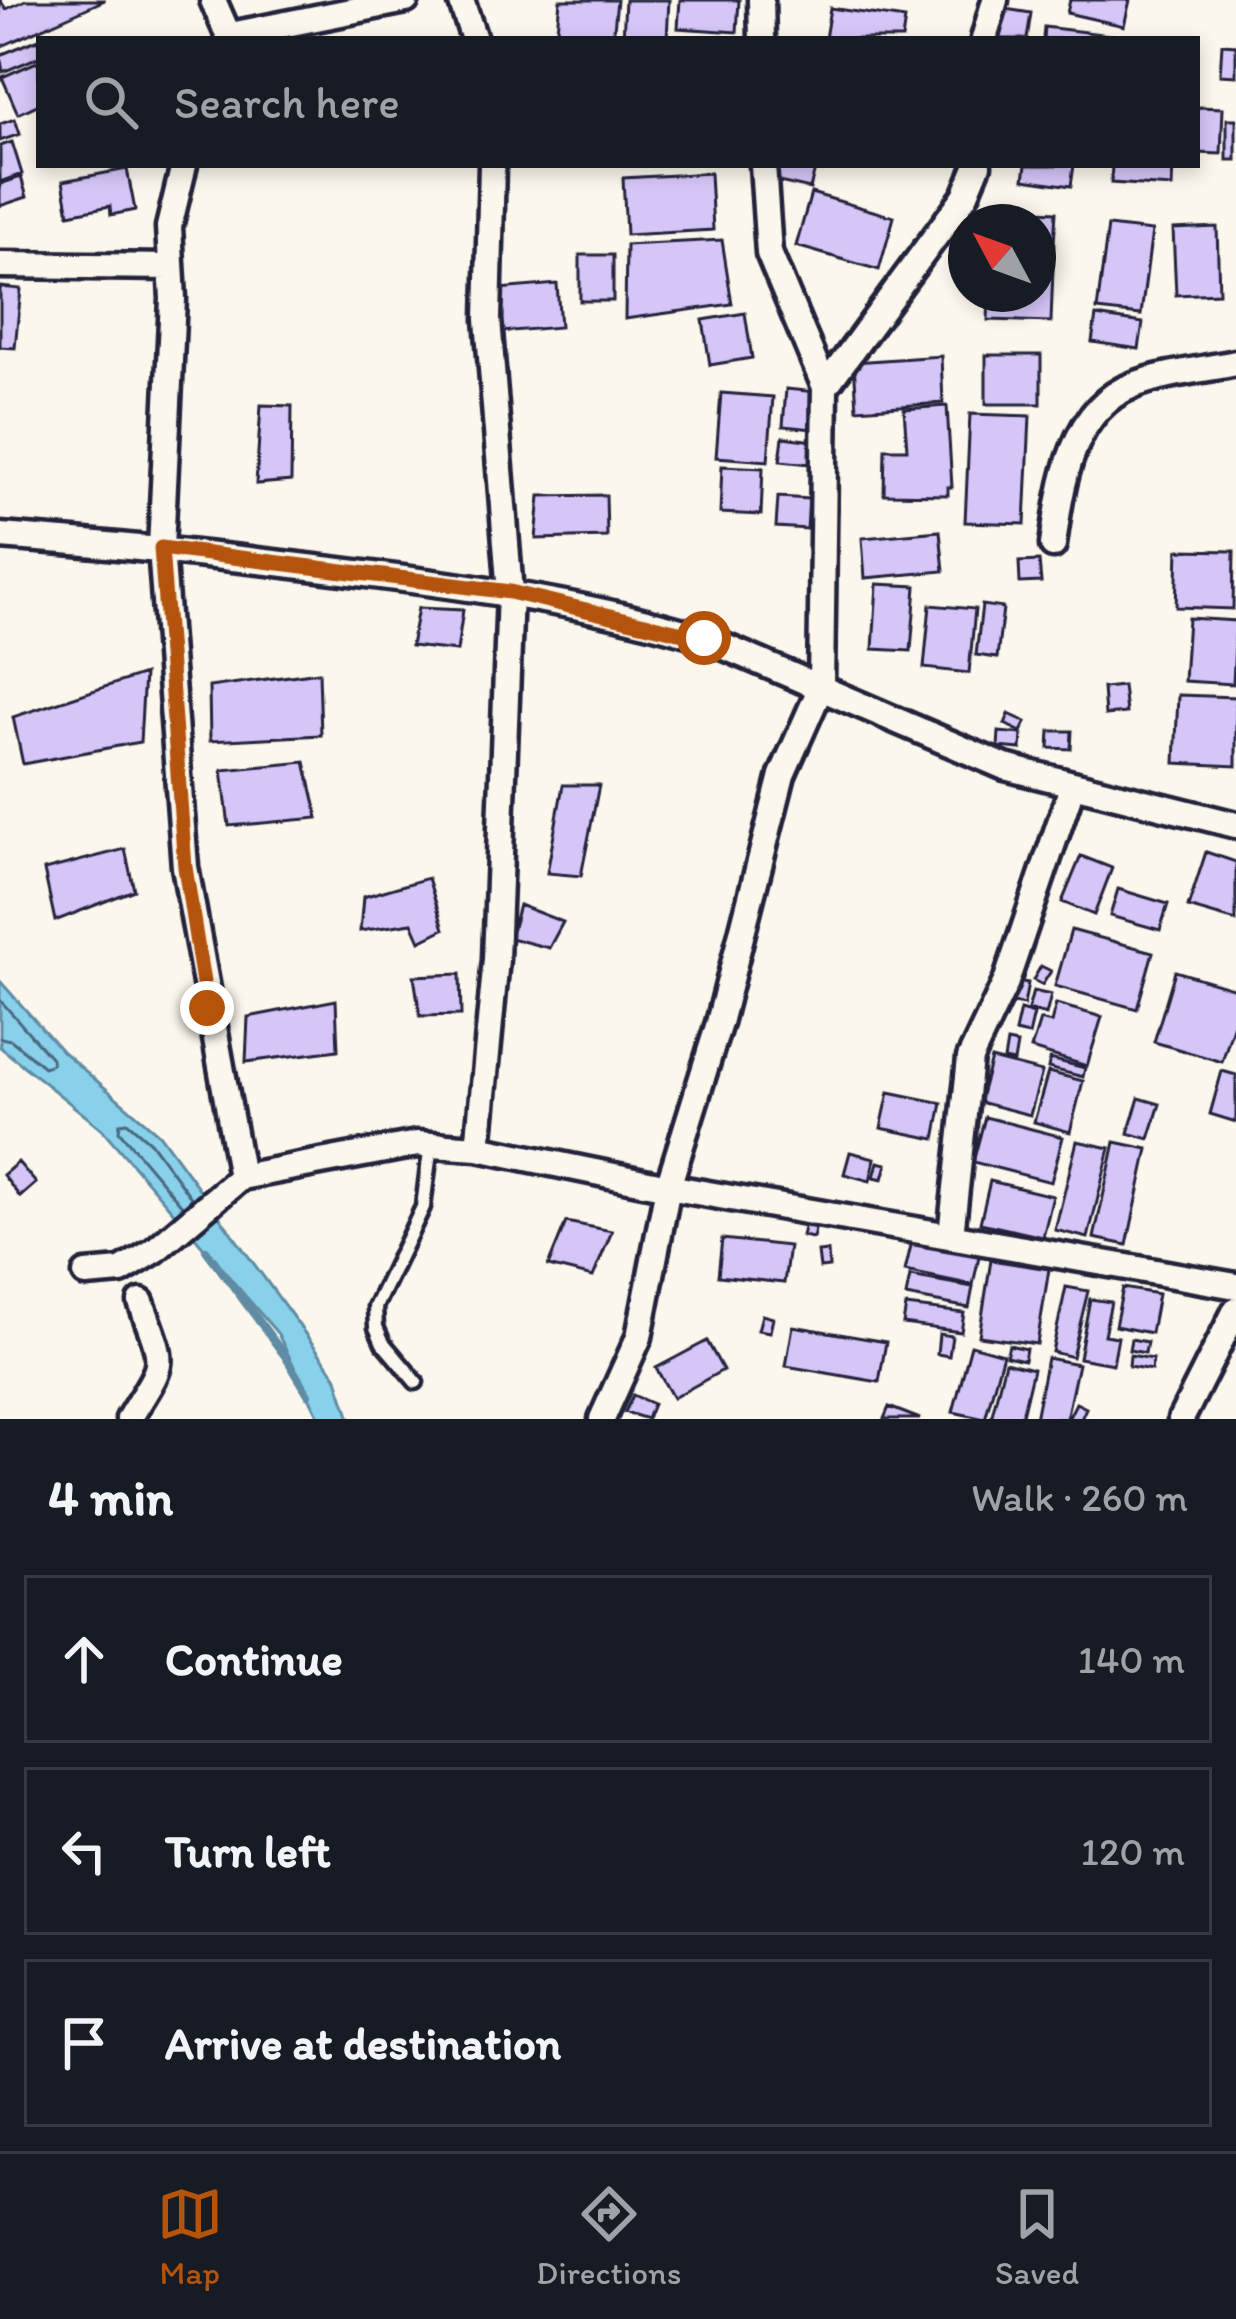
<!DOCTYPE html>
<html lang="en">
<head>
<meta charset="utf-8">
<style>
	:root { --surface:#171b24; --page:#242831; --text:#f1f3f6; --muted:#9ea1a6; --line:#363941; --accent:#b45309 }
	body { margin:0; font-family:Itim,sans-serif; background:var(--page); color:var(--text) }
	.compass { position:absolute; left:948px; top:204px; width:108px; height:108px; border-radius:50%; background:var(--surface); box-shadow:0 6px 18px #0003; rotate:311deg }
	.stop { position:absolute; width:36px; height:36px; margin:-27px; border:9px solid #b45309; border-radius:50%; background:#fff }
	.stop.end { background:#b45309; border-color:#fff; box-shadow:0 3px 12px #0008 }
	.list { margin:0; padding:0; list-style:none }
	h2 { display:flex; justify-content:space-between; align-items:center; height:156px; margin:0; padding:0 48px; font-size:51px }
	h2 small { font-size:39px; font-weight:400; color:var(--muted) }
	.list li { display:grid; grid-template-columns:78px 1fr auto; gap:36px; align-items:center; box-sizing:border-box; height:168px; margin:0 24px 24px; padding:0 24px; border:3px solid var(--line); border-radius:0px }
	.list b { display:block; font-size:45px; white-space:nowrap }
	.list em { font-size:39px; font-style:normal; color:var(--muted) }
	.icon { flex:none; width:66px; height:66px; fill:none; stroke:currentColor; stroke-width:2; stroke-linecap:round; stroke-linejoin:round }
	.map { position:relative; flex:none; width:1236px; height:1419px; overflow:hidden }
	.search { position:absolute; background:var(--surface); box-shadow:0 6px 18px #0003; left:36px; right:36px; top:36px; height:132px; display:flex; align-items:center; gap:30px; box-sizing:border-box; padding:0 42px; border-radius:0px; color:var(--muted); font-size:45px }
	.sheet { height:732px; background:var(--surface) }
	nav { display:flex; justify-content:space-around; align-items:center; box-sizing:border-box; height:168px; border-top:3px solid var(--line); background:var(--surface); font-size:33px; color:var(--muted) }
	nav a { display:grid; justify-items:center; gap:6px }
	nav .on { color:var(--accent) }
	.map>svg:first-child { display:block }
	.water { fill:#89d1ea; stroke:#608ba4; stroke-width:3 }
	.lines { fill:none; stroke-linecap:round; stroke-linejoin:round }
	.shore { stroke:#4b6881; stroke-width:3 }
	.stream { stroke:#608ba4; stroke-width:8 }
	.building { fill:#d6c6f8; stroke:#22223b; stroke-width:3 }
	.lane-casing { stroke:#22223b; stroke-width:21 }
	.street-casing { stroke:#22223b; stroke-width:33 }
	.lane { stroke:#fbf7ec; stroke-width:12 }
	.street { stroke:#fbf7ec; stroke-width:24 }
	.route { stroke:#b45309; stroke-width:15 }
</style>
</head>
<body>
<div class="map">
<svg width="1236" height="1419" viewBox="0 0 1236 1419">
	<rect width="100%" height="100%" fill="#fbf7ec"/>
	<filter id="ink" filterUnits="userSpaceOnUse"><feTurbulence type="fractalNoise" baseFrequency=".00833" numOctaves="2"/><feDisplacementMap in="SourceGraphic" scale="24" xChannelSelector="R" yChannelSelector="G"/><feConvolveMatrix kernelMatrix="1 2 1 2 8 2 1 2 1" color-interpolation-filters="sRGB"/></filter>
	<g filter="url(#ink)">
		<path class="water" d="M0,981L63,1052L159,1134L336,1376L350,1419H320L278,1334L102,1129L0,1047Z"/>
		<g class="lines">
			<path class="shore" d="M0,1000L51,1058L52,1064L44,1067L11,1040L0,1038
				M183,1207L119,1131L120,1123L127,1122L150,1142L192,1199"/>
			<path class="stream" d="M206,1250L285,1356L308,1394"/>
		</g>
		<path class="building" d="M0,0L6,9L26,0H105L0,47Z
			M560,0H617L613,39H556Z
			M625,0H669L667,39H623Z
			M680,0H739L737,32L678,28Z
			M1070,0H1130L1124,26L1067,13Z
			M830,8L905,19L902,39H825Z
			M999,8L1031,13L1027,39H994Z
			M1044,27L1111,35V39H1043Z
			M39,39V57L3,72L0,55Z
			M1222,44L1236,45V76L1220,75Z
			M39,61V104L18,114L2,77Z
			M1197,107L1223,108L1221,154L1197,153Z
			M15,119L20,134L0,141V124Z
			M1227,119H1236V160H1227Z
			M12,142L22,174L0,182V146Z
			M774,165H816L810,189L770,180Z
			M1026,165H1074L1071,186L1024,179Z
			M1112,165H1173L1172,187L1111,183Z
			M127,169L135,210L111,215L110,206L69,214L63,181Z
			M710,173L713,230L626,235L623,178Z
			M21,177L27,197L0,206V184Z
			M811,193L894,217L879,270L796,246Z
			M994,209L1056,212L1053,260L1038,259V222H993Z
			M1108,226L1152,231L1141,315L1097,310Z
			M1217,227L1219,293L1176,295L1173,229Z
			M722,240L732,304L625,319L626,245Z
			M580,255H613V301H580Z
			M1038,269H1053L1051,322L988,320L989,294H1038Z
			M557,284L560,327L501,332L498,289Z
			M0,287L21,289L15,348L0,347Z
			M745,313L752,358L710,365L703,320Z
			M1096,316L1143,323L1139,349L1092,342Z
			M986,355H1041V404H986Z
			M941,356L943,403L857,409L854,362Z
			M786,389L817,392L814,429L783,426Z
			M721,393L773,397L768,461L716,457Z
			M261,405L292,406L291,481L256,484Z
			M947,406L952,487H948V495L884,494L885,449H907L904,409Z
			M970,414L1030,416L1025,524L965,522Z
			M783,437L814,441L811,464L780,461Z
			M722,466L763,468L761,515L720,513Z
			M606,495L607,537L536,539L540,496Z
			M778,497L809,499L807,529L776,527Z
			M940,531L944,571L865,578L862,538Z
			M1178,550L1234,551L1233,609L1176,607Z
			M1039,561L1041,582L1020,583L1019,562Z
			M877,584L916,586L911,651L873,649Z
			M930,605L975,609L969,673L924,668Z
			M982,605L1003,608L997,658L976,655Z
			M418,608L463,610L457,651L411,646Z
			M1188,618L1236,621L1233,684L1184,681Z
			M319,672L321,735L210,741L209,687Z
			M144,674L140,742L23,764L13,717Z
			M1123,686L1126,713L1105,715L1103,688Z
			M1178,695L1236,697V766L1175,763Z
			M1009,714L1026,722L1021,732L1005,724Z
			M1050,731H1072L1071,749L1049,748Z
			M999,732L1022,734L1021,749L998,747Z
			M305,762L318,818L229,826L222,770Z
			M563,785H599L581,876L547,873Z
			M125,849L134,890L55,921L44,870Z
			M1206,852L1236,862V921L1188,907Z
			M1081,856L1112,868L1094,915L1062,902Z
			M428,878L444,929L420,941L412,923L360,931L363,897Z
			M1118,889L1168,904L1160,930L1110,916Z
			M519,905L563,922L549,948L510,938Z
			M1071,930L1153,952L1137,1009L1055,986Z
			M1041,966L1051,971L1042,985L1033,980Z
			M1175,971L1236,989V1017L1222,1062L1154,1042Z
			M460,974L461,1015L420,1016L414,976Z
			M1011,980L1028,983L1024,1005L1007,1002Z
			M1033,991L1051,995L1046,1015L1028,1010Z
			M336,1000L338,1050L246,1062L248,1017Z
			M1056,1004L1102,1017L1087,1066L1031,1049L1040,1020L1051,1023Z
			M1020,1010L1034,1014L1029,1035L1015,1032Z
			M1007,1042L1017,1044L1014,1062L1004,1060Z
			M991,1059L1042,1072L1030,1115L979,1102Z
			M1050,1059L1085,1068L1083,1077L1048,1068Z
			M1222,1071L1236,1075V1122L1210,1114Z
			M1048,1072L1083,1081L1070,1132L1034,1122Z
			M889,1092L942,1103L935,1139L881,1128Z
			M1139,1098L1160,1104L1149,1139L1128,1133Z
			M985,1117L1063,1137L1051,1182L973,1162Z
			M1077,1141L1110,1148L1088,1238L1055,1230Z
			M1115,1142L1148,1149L1127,1245L1094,1238Z
			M850,1152L875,1158L870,1181L844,1174Z
			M18,1162L36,1183L20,1197L3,1175Z
			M878,1162L887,1164L883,1179L874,1177Z
			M990,1181L1053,1196L1043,1237L980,1223Z
			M566,1222L612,1231L593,1277L548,1266Z
			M805,1223L816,1226L813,1238L802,1236Z
			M722,1239L789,1246L784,1283L718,1276Z
			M912,1241L979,1256L973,1285L905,1271Z
			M828,1251L829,1267L820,1268L818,1252Z
			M991,1260L1049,1269L1037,1344L979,1336Z
			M910,1276L973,1287L969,1308L906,1296Z
			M1066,1287L1088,1291L1072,1357L1052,1352Z
			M1123,1288L1158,1294L1151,1333L1115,1326Z
			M1090,1299L1111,1302L1104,1335L1118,1337L1113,1364L1079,1358Z
			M906,1306L964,1313L961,1332L903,1324Z
			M762,1315L773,1318L770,1332L758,1330Z
			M793,1326L886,1342L879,1382L786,1366Z
			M939,1334L952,1336L949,1356L937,1354Z
			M1131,1339L1147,1342L1145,1353L1129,1350Z
			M707,1341L723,1370L673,1398L656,1368Z
			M971,1345L1003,1354L985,1419L953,1412Z
			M1009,1345L1026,1349L1024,1360L1006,1356Z
			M1130,1355L1153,1359L1151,1370L1129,1366Z
			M1047,1358L1078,1364L1066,1419H1035Z
			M1005,1362L1033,1369L1021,1419H991Z
			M633,1395L653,1404L647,1419L625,1412Z
			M1076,1403L1086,1408L1081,1419H1068Z
			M889,1407L920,1419H884Z"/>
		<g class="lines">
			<g class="lane-casing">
				<path id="lane" d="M416,1382L383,1343L376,1327L375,1307L423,1207L431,1144"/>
			</g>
			<g class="street-casing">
				<path id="street" d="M213,0L230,39
					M461,0L474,39
					M761,0L762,39
					M231,35L406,0
					M984,39L995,0
					M184,165L169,227L173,299L161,548L185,867L241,1177
					M763,165L769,253L825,387L965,196L978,165
					M0,265L171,267
					M0,536C125,545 248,559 373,575C484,589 596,605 704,638L1005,767L1236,825
					M1053,545C1061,486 1071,408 1134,385C1165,373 1203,370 1236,363
					M478,1148L496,959L510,593L488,319L492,165
					M951,1235L970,1058L1006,982L1073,784
					M86,1274L121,1271L154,1251L241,1177L417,1144L478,1148L668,1187L1236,1286
					M129,1419C166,1357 166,1371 141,1302
					M602,1419L639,1337L668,1187L719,1023L782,775L821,687L825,387
					M1181,1419L1236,1310"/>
			</g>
			<use href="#lane" class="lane"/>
			<use href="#street" class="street"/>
		</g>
	</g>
	<g class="lines" filter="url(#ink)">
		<path class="route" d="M207,1008L185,867L161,548L510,592L704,638"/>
	</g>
</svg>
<svg class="compass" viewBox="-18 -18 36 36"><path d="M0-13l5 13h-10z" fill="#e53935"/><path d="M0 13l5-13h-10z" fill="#9ea1a6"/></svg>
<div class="stop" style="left:704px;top:638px"></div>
<div class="stop end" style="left:207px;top:1008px"></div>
<div class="search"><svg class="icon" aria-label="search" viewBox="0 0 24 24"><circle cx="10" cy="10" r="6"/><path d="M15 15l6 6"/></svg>Search here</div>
</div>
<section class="sheet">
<h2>4 min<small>Walk · 260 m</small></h2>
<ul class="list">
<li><svg class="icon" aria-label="ahead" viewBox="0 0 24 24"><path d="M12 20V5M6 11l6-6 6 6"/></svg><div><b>Continue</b></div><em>140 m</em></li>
<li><svg class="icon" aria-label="left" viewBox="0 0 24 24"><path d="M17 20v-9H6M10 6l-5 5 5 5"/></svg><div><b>Turn left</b></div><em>120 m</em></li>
<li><svg class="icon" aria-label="arrive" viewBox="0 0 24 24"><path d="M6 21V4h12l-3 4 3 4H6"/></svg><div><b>Arrive at destination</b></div></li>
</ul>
</section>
<nav>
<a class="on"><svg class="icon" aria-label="map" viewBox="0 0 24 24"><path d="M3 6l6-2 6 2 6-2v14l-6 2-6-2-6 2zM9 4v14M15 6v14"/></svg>Map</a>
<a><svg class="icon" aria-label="directions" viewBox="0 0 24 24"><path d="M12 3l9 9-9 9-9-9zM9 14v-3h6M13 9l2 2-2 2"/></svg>Directions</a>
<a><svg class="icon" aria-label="saved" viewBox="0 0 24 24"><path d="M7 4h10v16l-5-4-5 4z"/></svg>Saved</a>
</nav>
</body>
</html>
